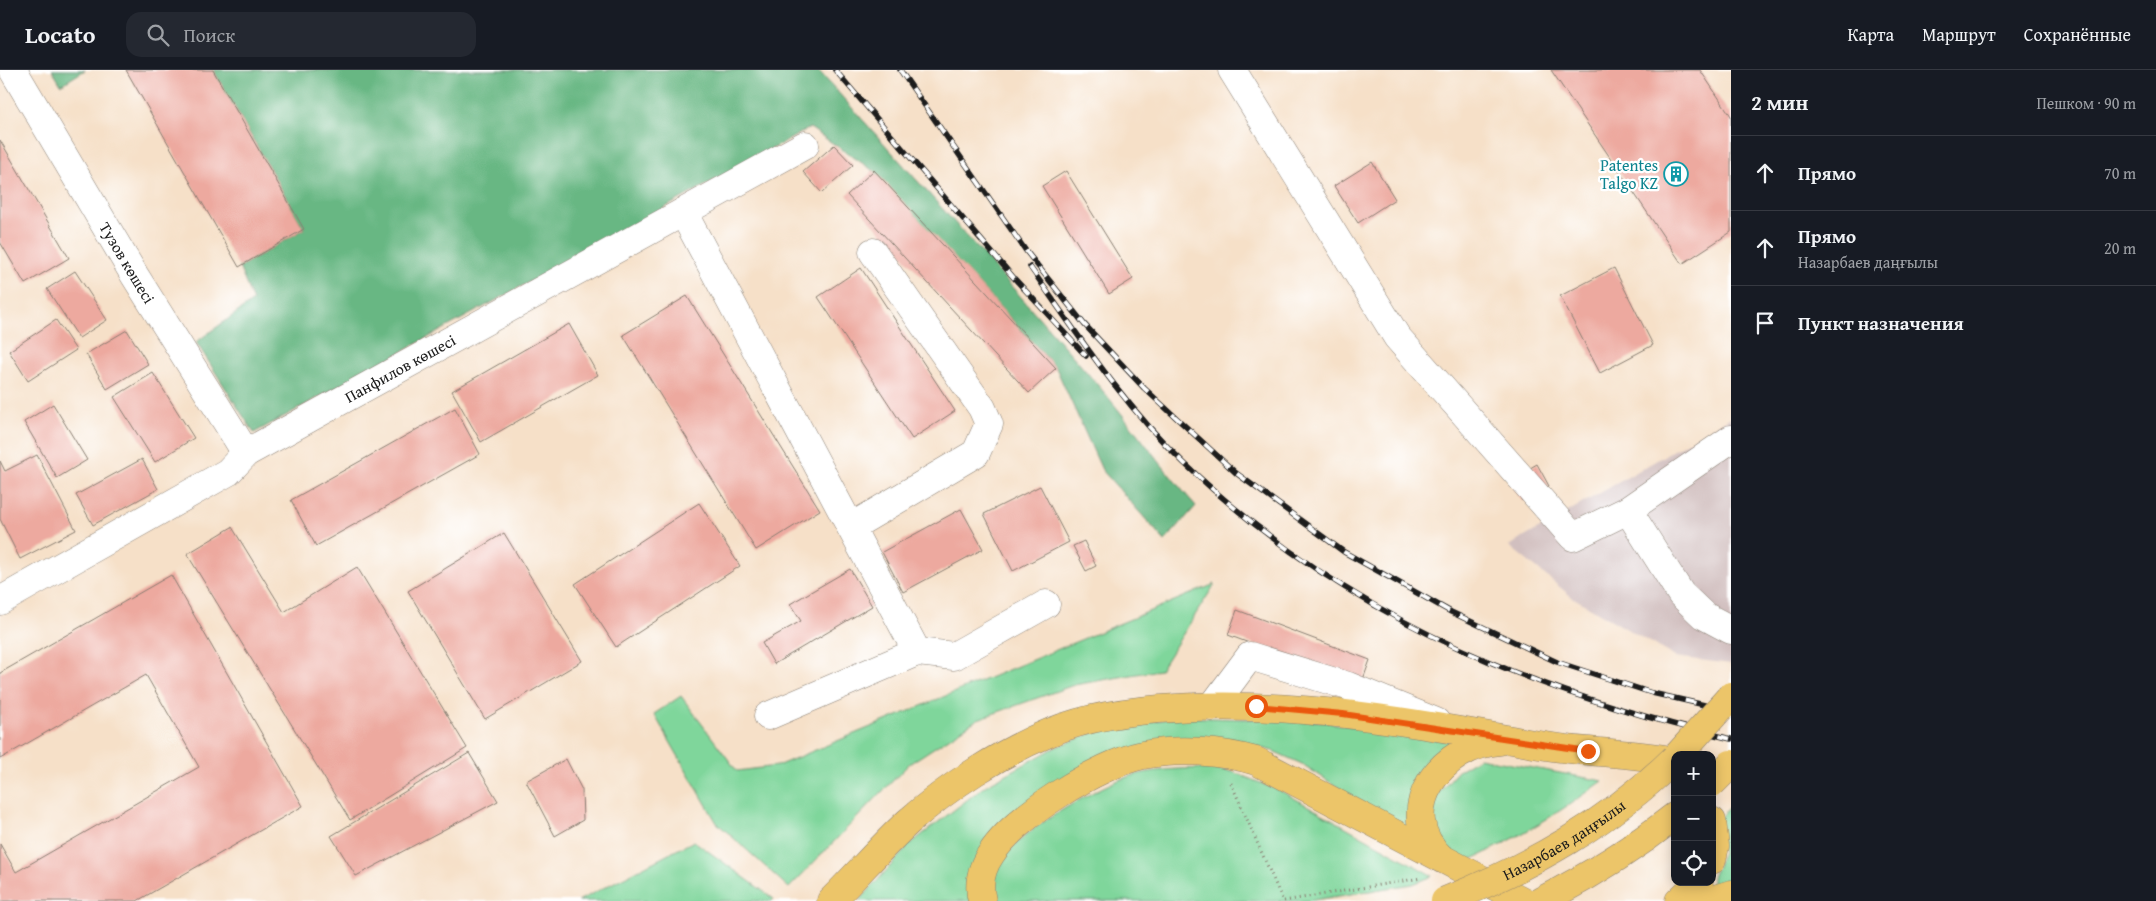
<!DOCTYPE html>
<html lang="ru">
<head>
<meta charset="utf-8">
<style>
	:root { --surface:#171b24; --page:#242831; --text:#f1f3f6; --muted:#9ea1a6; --line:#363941 }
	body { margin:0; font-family:"Gentium Book Plus",serif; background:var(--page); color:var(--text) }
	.controls { position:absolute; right:15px; bottom:15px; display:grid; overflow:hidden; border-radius:10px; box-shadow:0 2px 12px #0003 }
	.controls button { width:45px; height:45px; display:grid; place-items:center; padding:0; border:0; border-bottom:1px solid var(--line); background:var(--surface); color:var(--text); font:25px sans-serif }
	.stop { position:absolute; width:15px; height:15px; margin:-11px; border:4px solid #ea580c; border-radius:50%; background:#fff }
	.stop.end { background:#ea580c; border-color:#fff; box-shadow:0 1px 5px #0008 }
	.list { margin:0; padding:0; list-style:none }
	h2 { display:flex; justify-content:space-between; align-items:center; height:65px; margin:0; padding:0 20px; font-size:21px }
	h2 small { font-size:16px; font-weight:400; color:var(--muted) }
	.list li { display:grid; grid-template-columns:32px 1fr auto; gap:15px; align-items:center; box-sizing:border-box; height:75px; padding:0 20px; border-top:1px solid var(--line) }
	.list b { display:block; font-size:19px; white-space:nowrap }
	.list p { margin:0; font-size:16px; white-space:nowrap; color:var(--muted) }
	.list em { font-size:16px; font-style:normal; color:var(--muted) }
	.icon { flex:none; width:28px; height:28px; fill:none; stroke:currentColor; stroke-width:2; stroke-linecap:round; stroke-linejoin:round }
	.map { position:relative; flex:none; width:1731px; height:831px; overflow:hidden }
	header { display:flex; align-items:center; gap:30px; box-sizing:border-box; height:70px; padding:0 25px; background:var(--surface); border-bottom:1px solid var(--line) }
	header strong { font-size:24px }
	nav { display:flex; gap:28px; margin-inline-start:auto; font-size:18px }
	.search { width:350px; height:45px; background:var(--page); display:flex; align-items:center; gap:12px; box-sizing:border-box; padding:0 18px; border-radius:15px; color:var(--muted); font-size:19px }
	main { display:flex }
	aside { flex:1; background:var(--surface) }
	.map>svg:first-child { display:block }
	.industrial { fill:#d1bfbf }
	.green { fill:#7fd69b; stroke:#4e795c }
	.forest { fill:#67b783; stroke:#426a50 }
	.building { fill:#eda99f }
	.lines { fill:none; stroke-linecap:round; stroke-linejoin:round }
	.minor-casing { stroke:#897e72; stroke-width:29 }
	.major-casing { stroke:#897e72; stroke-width:29 }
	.path { stroke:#897e72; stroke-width:3; stroke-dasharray:1 4; stroke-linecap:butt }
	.minor { stroke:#fff; stroke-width:28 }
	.major { stroke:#ecc569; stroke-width:28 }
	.rail-casing { stroke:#1c1c1c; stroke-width:5.5 }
	.rail { stroke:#fff; stroke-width:4; stroke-dasharray:11; stroke-linecap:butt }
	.major-bridge-casing { stroke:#897e72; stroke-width:29; stroke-linecap:butt }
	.major-bridge { stroke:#ecc569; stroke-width:28 }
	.route { stroke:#ea580c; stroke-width:6 }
	.labels { text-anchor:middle; stroke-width:4.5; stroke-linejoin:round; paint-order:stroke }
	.culture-label { font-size:16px; fill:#0d838f; stroke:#fff; text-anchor:end }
	.street-label { font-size:16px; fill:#1c1c1c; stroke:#fff }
</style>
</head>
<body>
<header>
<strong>Locato</strong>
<div class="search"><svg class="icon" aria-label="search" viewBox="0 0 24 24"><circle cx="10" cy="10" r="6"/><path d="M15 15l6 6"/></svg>Поиск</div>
<nav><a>Карта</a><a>Маршрут</a><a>Сохранённые</a></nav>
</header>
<main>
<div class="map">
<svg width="1731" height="831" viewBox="0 0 1731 831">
	<rect width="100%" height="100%" fill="#fff"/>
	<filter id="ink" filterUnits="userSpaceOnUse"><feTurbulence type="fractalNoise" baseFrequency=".02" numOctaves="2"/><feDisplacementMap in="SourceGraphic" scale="10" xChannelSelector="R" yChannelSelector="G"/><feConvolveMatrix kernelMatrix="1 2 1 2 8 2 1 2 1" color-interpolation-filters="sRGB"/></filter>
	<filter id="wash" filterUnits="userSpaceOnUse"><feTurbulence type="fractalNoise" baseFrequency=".0096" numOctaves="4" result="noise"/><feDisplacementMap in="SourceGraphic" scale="20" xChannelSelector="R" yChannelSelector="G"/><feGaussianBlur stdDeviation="1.12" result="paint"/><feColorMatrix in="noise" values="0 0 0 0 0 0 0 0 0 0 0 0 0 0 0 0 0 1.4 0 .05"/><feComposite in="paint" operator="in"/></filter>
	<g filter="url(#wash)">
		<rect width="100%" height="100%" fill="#f6e0c8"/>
		<path class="industrial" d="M1731,347V594L1675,587L1572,527L1509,476Z"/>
		<path class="green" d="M1215,514L1160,600L1074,615L978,649L909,694L789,818L717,753L654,644L681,626L737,701L777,696Z
			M1178,647L1317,651L1461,673L1415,767L1302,694L1273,681L1237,672L1201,668L1035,725L973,831H859L910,774L985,716L1056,677L1098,661Z
			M1479,688L1603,711C1558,744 1512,772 1461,794L1437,766L1432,736L1438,723L1459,700Z
			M1214,698L1233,702L1285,723L1433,806L1413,814L1308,831H992L994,797C1005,786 1015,774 1027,764C1048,747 1094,720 1119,710C1149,698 1182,699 1214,698Z
			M1730,736L1731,817L1693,827L1712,812V807L1722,784L1718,749Z
			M694,771L774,829L772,831H578Z"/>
		<path class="forest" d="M52,0H85L61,15Z
			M213,0H818C914,107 1010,213 1103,321C1135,359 1163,399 1196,436L1165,471L1102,400L1056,298L874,101L810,58L254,363L196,272L253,231L239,197L304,159Z"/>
		<g id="blocks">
			<path class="building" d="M126,0H213L304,159L239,197Z
				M1551,0H1700L1731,46V162L1682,194Z
				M0,70L69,188L25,214L0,172Z
				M834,75L853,95L822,123L803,102Z
				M1372,92L1395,129L1358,153L1334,116Z
				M874,100L1056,298L1029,323L847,125Z
				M1066,101L1133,209L1109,224L1042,116Z
				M861,198L955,341L912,369L818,227Z
				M1614,198L1653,275L1600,303L1560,226Z
				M75,201L107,250L79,268L47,219Z
				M687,226L820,440L756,480L623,265Z
				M56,250L76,280L28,311L9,281Z
				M569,254L598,305L481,372L452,321Z
				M127,260L148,294L107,319L86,284Z
				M153,303L194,368L155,392L114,327Z
				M53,334L87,390L57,408L24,352Z
				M455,338L480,384L316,476L291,430Z
				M37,385L76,460L20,489L0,449V391L5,401Z
				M142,389L158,419L93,455L76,425Z
				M1537,394L1549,416L1522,431L1510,410Z
				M1040,416L1069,472L1013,501L984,444Z
				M699,433L740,496L616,577L575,514Z
				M961,439L983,479L903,522L882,482Z
				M232,457L284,542L357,497L467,678L350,750L187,484Z
				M504,463L582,591L485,649L408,521Z
				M1084,471L1096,496L1086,501L1073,476Z
				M850,499L872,536L774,594L762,573L801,551L790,534Z
				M171,505L303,736L137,831H0V774L16,802L199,697L146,605L0,689V603Z
				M1237,540L1370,590L1361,615L1228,565Z
				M469,683L498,731L356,806L331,766Z
				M566,689L582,720L583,750L555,766L526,711Z"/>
		</g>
	</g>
	<g filter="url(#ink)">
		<use href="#blocks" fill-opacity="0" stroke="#897e72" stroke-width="1"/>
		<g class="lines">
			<g class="minor-casing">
				<g id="minor">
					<path id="s1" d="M13,0L135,206L246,383"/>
					<path d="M1232,0L1397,267L1573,467L1628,440L1731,369"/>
					<path d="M683,142L917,582L954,586L1046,534"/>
					<path d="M1628,440L1681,524L1703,545L1731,560"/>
					<path d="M851,457L976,383L989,354L982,338L873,182"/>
					<path id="s2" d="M0,531L228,402L246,383L805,75"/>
					<path d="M1212,637L1250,586L1348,616L1436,652"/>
					<path d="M768,646L917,582"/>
				</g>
			</g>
			<g class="major-casing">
				<path id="major" d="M1712,751L1715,776L1712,790
					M1442,789C1390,741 1442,675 1500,671
					M831,831C857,805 881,777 908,752C949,716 1000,683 1051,662C1090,646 1134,640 1176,638C1289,631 1401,650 1512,670C1537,675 1563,679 1589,681C1618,684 1646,685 1675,691
					M982,831C978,815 981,798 991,784C1015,746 1099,694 1143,685C1179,678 1221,681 1256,691L1523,831
					M1541,831C1588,807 1633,779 1675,746
					M1679,831L1699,812
					M1708,831L1731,824"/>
			</g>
			<path class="path" d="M1231,713L1283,831
				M1284,831L1421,808"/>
			<use href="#minor" class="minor"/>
			<use href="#major" class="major"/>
			<g class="rail-casing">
				<path id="rail" d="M835,0L1014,208L1086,286
					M900,0L1026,181L1084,254L1144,318L1236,403L1344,482L1451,542L1557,592L1652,623L1731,641
					M1030,197C1078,265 1124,336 1184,393C1272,477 1377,545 1490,592C1567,625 1649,649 1731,669"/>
			</g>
			<use href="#rail" class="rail"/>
			<g class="major-bridge-casing">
				<g id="major-bridge">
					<path d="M1678,685L1731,626"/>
					<path d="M1712,713L1731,694"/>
					<path id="s3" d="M1445,831C1530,797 1609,753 1675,688"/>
				</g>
			</g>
			<use href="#major-bridge" class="major-bridge"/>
		</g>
	</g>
	<g class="lines" filter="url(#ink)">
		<path class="route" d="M1256,636L1343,644L1588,681"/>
	</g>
	<defs>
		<g id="building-ring" transform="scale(1.25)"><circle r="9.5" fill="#fff" stroke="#0f9aa8" stroke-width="1.5"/><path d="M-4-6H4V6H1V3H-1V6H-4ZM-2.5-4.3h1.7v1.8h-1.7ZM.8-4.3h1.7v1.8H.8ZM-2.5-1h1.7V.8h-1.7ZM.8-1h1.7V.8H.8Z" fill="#0f9aa8"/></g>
	</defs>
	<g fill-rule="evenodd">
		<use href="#building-ring" x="1676" y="104"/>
	</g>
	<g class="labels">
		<g class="culture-label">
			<text x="1658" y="101">Patentes<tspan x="1658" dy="18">Talgo KZ</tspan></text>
		</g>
		<g class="street-label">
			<text dy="6" stroke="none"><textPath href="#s1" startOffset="224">Тузов көшесі</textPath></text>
			<text dy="6" stroke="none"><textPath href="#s2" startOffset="464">Панфилов көшесі</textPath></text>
			<text dy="6" stroke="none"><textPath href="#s3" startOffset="134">Назарбаев даңғылы</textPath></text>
		</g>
	</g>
</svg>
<div class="controls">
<button>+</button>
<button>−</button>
<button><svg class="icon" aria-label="locate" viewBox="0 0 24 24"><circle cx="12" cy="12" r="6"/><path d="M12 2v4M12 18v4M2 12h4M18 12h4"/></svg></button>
</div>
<div class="stop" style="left:1256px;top:636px"></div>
<div class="stop end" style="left:1588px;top:681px"></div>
</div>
<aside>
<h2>2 мин<small>Пешком · 90 m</small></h2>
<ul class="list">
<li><svg class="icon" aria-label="ahead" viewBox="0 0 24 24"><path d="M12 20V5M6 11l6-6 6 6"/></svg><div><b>Прямо</b></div><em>70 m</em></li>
<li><svg class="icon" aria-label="ahead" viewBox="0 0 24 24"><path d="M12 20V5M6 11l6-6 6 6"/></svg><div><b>Прямо</b><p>Назарбаев даңғылы</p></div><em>20 m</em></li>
<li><svg class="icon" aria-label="arrive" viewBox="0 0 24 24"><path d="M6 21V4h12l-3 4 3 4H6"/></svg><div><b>Пункт назначения</b></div></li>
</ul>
</aside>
</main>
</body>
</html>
